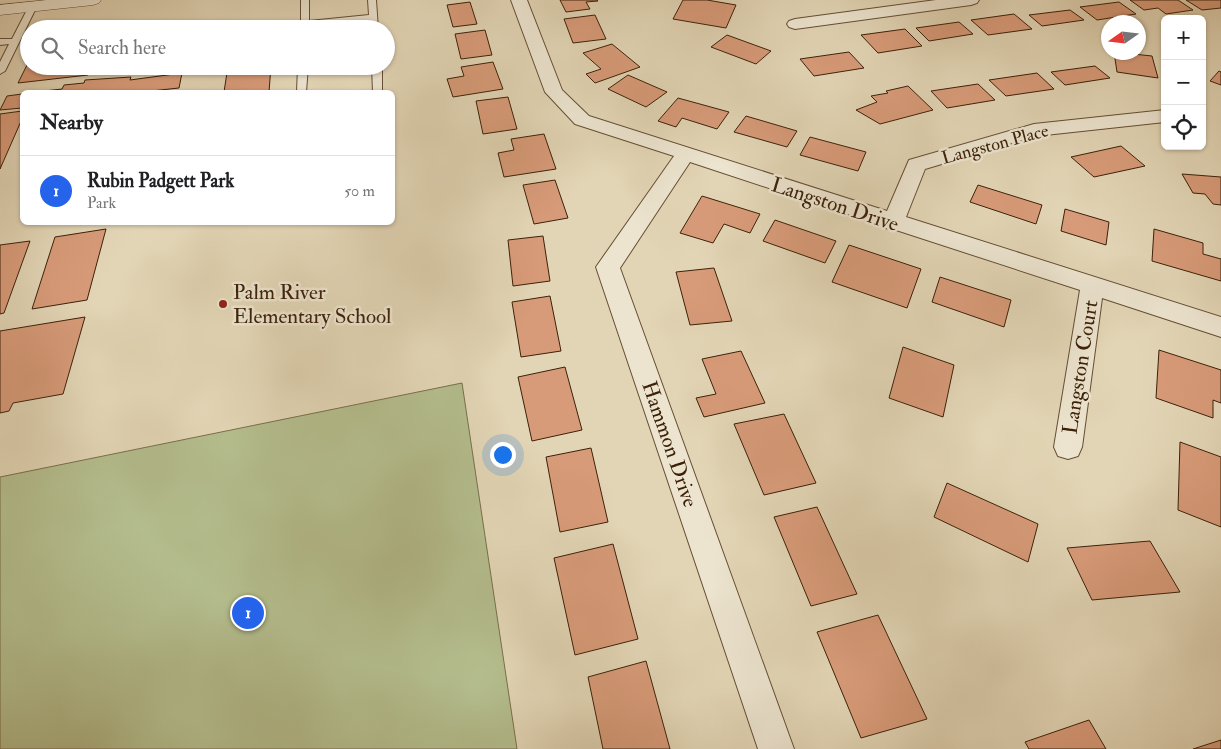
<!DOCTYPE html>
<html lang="en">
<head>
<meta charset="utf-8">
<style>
	:root { --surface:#fff; --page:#f6f6f6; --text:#202124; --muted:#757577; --line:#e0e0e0; --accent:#2563eb }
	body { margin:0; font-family:"IM FELL Double Pica",serif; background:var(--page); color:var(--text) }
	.controls { position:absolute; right:15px; top:15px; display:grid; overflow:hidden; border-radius:8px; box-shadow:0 1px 4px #0004 }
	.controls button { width:45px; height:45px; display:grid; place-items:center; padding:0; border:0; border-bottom:1px solid var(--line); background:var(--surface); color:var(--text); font:25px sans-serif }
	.compass { position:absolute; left:1101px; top:15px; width:45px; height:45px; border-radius:50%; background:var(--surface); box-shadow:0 1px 4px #0004; rotate:256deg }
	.you { position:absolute; left:502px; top:454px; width:18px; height:18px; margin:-12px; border:4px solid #fff; border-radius:50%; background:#1a73e8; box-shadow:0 0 0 8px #1a73e833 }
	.badge { display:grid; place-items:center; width:32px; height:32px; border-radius:50%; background:var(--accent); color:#fff; font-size:16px; font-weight:700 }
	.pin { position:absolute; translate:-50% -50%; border:2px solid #fff; box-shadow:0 1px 5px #0006 }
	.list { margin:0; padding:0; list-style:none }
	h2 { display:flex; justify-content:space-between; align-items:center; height:65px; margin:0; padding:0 20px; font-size:21px }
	h2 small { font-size:16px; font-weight:400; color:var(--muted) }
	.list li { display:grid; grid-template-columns:32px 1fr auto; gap:15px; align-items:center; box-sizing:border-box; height:70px; padding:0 20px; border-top:1px solid var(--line) }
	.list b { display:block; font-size:19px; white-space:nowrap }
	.list p { margin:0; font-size:16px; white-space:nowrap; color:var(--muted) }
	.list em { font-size:16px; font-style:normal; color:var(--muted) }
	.icon { flex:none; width:28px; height:28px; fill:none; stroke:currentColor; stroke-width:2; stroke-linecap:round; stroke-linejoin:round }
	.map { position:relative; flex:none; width:1221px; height:749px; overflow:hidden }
	.search { position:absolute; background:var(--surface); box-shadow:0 1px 4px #0004; left:20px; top:20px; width:375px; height:55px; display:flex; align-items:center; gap:12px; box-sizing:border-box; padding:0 18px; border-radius:28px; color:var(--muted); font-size:19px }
	.panel { position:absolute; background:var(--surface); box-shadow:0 1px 4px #0004; left:20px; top:90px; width:375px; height:135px; border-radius:8px }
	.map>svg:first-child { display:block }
	.green { fill:#b4bd8d; stroke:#786f4b }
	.building { fill:#d89b79; stroke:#3c2109 }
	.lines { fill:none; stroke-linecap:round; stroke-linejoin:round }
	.service-casing { stroke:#664e34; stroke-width:2 }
	.minor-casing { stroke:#664e34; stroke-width:2 }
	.tertiary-casing { stroke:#664e34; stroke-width:1 }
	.service { fill:#ece4cf; fill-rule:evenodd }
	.minor { fill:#ece4cf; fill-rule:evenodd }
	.tertiary { fill:#ece4cf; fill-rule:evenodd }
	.poi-dot { fill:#8f2418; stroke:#ece4cf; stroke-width:2 }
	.labels { text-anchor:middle; stroke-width:5; stroke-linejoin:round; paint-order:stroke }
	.far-street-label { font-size:18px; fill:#3c2109; stroke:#ece4cf }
	.street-label { font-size:21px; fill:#3c2109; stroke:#ece4cf }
	.poi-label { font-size:21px; fill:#3c2109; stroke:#ece4cf; text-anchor:start }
</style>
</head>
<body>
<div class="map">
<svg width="1221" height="749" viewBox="0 0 1221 749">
	<rect width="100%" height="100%" fill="#e2d5b5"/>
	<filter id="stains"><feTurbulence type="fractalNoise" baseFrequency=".004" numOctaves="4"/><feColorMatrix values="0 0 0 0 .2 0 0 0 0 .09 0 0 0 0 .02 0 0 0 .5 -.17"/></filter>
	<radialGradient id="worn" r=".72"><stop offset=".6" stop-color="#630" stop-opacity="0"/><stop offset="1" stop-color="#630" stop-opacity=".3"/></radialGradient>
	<path class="green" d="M462,383L517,749H0V477Z"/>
	<path class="building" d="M560,0H597L598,1L586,2L590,9L566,12Z
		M683,0H707L736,5L726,28L673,19Z
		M1130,0H1178L1193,10L1166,14L1158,8L1144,10Z
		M1186,0H1221V8L1202,10Z
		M470,2L477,24L453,27L447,5Z
		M1119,2L1136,14L1097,20L1080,7Z
		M1070,10L1084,20L1042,26L1029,15Z
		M1014,14L1032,29L988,35L971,20Z
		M595,15L606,39L573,43L564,19Z
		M959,22L973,34L929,41L916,28Z
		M194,24L193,29H149Z
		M905,29L922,46L878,53L861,35Z
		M485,30L492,55L461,59L455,34Z
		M727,35L771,51L756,64L711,47Z
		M612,44L640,67L595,83L586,74L601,69L583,53Z
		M849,52L864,68L814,76L800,59Z
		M1114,52L1152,56L1158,78L1117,72Z
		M29,61V66H91L88,75L18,83Z
		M493,62L503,89L453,97L447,79L464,76L461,67Z
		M228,66H271L269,92H224Z
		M1095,66L1110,78L1065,85L1051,72Z
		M1219,71L1221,72V85L1210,81Z
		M182,73L179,88L142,92H35L62,89L64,85L84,83L85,80L131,77L130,80Z
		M1037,73L1054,89L1006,96L989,80Z
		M628,75L667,92L646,107L608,89Z
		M978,84L995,100L947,108L931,91Z
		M908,86L933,110L880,124L856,110L877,102L871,96L888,93L886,91Z
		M22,94V108L0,110L7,96Z
		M508,97L517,129L483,134L476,101Z
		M678,98L729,112L717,129L682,118L676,127L658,121Z
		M22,111V119L0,169V114Z
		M746,116L797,131L787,147L734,132Z
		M544,134L556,169L504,177L498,153L514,150L511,139Z
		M810,137L866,152L858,171L800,155Z
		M1121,146L1145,166L1094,177L1071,157Z
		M1182,174L1221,177V205L1213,204L1205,194L1193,193Z
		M555,180L568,218L534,224L523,185Z
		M978,185L1042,205L1036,224L970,202Z
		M702,196L760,214L750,233L724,224L713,243L680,233Z
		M1065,209L1109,222L1106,245L1061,231Z
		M775,220L836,241L825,263L763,241Z
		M106,229L87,300L32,309L55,237Z
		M1154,229L1203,243V254L1221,259V281L1152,261Z
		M543,236L550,281L513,286L508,240Z
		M30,241L4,313L0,314V245Z
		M849,245L921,269L907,308L832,282Z
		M714,268L732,321L690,325L676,272Z
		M940,277L1011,300L1004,327L932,302Z
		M550,296L561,351L521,357L512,302Z
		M85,317L63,394L13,403L9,411L0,413V331Z
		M903,347L954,365L943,417L889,398Z
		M1159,350L1221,370V403L1213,400V418L1156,398Z
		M741,351L765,403L704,417L696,398L716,394L702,359Z
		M565,367L582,430L532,441L518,377Z
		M784,414L816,483L764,495L734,424Z
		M1180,442L1221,457V527L1178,510Z
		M591,448L608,522L560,532L546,457Z
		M947,483L1038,524L1028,562L934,517Z
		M817,507L857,594L811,606L774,517Z
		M1150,541L1180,592L1092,600L1067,548Z
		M613,544L638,639L575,655L554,558Z
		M878,615L927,719L861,738L817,632Z
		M646,661L670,749H603L588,677Z
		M1089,720L1106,749H1029L1025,742Z
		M1221,740V749H1193Z"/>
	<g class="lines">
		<g class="service-casing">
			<path id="service" d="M301,0H309V21L369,15L368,0H376L378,29H370L369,20L301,29Z
				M30,4L37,6L5,71L0,74V62L9,44L0,45V39H12Z
				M298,66H308L306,92H297Z
				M372,66H382V92H373Z"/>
		</g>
		<g class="minor-casing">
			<path id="minor" d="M511,0H527L562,90L589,116L887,211L909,160L1034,124L1165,110V122L1036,136L925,169L906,217L1221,317V337L1102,298L1082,447L1078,456L1068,459L1058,456L1054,447L1080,290L896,230L885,228L884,226L690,162L620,268L794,749H758L596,267L674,156L575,124L545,92Z
				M936,0H979L977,3L971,5L795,29L789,27L787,24L789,21L795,19Z"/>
		</g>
		<g class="tertiary-casing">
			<path id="tertiary" d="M47,0H101L99,3L93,5L0,15V5Z"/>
		</g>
		<use href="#service" class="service"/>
		<use href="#minor" class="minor"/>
		<use href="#tertiary" class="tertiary"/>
	</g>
	<circle class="poi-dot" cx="223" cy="304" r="5"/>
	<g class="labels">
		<g class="far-street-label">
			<text transform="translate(995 144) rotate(-15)" y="6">Langston Place</text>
		</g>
		<g class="street-label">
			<text transform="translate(835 204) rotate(18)" y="7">Langston Drive</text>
			<text transform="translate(1080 367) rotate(-81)" y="7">Langston Court</text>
			<text transform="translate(670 444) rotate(71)" y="7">Hammon Drive</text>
		</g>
		<g class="poi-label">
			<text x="233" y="299">Palm River<tspan x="233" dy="24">Elementary School</tspan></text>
		</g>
	</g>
	<rect width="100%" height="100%" filter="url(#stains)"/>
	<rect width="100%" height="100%" fill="url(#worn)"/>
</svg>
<div class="controls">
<button>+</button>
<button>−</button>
<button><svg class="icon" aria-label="locate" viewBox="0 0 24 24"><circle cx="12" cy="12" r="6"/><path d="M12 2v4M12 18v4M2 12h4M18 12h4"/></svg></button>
</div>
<svg class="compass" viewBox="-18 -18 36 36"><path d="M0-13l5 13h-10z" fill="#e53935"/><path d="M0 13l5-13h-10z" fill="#757577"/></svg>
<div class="you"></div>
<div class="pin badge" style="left:248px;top:613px">1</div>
<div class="search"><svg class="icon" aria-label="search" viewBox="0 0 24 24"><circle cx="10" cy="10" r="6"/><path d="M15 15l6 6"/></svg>Search here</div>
<section class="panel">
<h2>Nearby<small></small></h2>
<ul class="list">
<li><span class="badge">1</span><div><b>Rubin Padgett Park</b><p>Park</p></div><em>50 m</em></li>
</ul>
</section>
</div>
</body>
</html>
